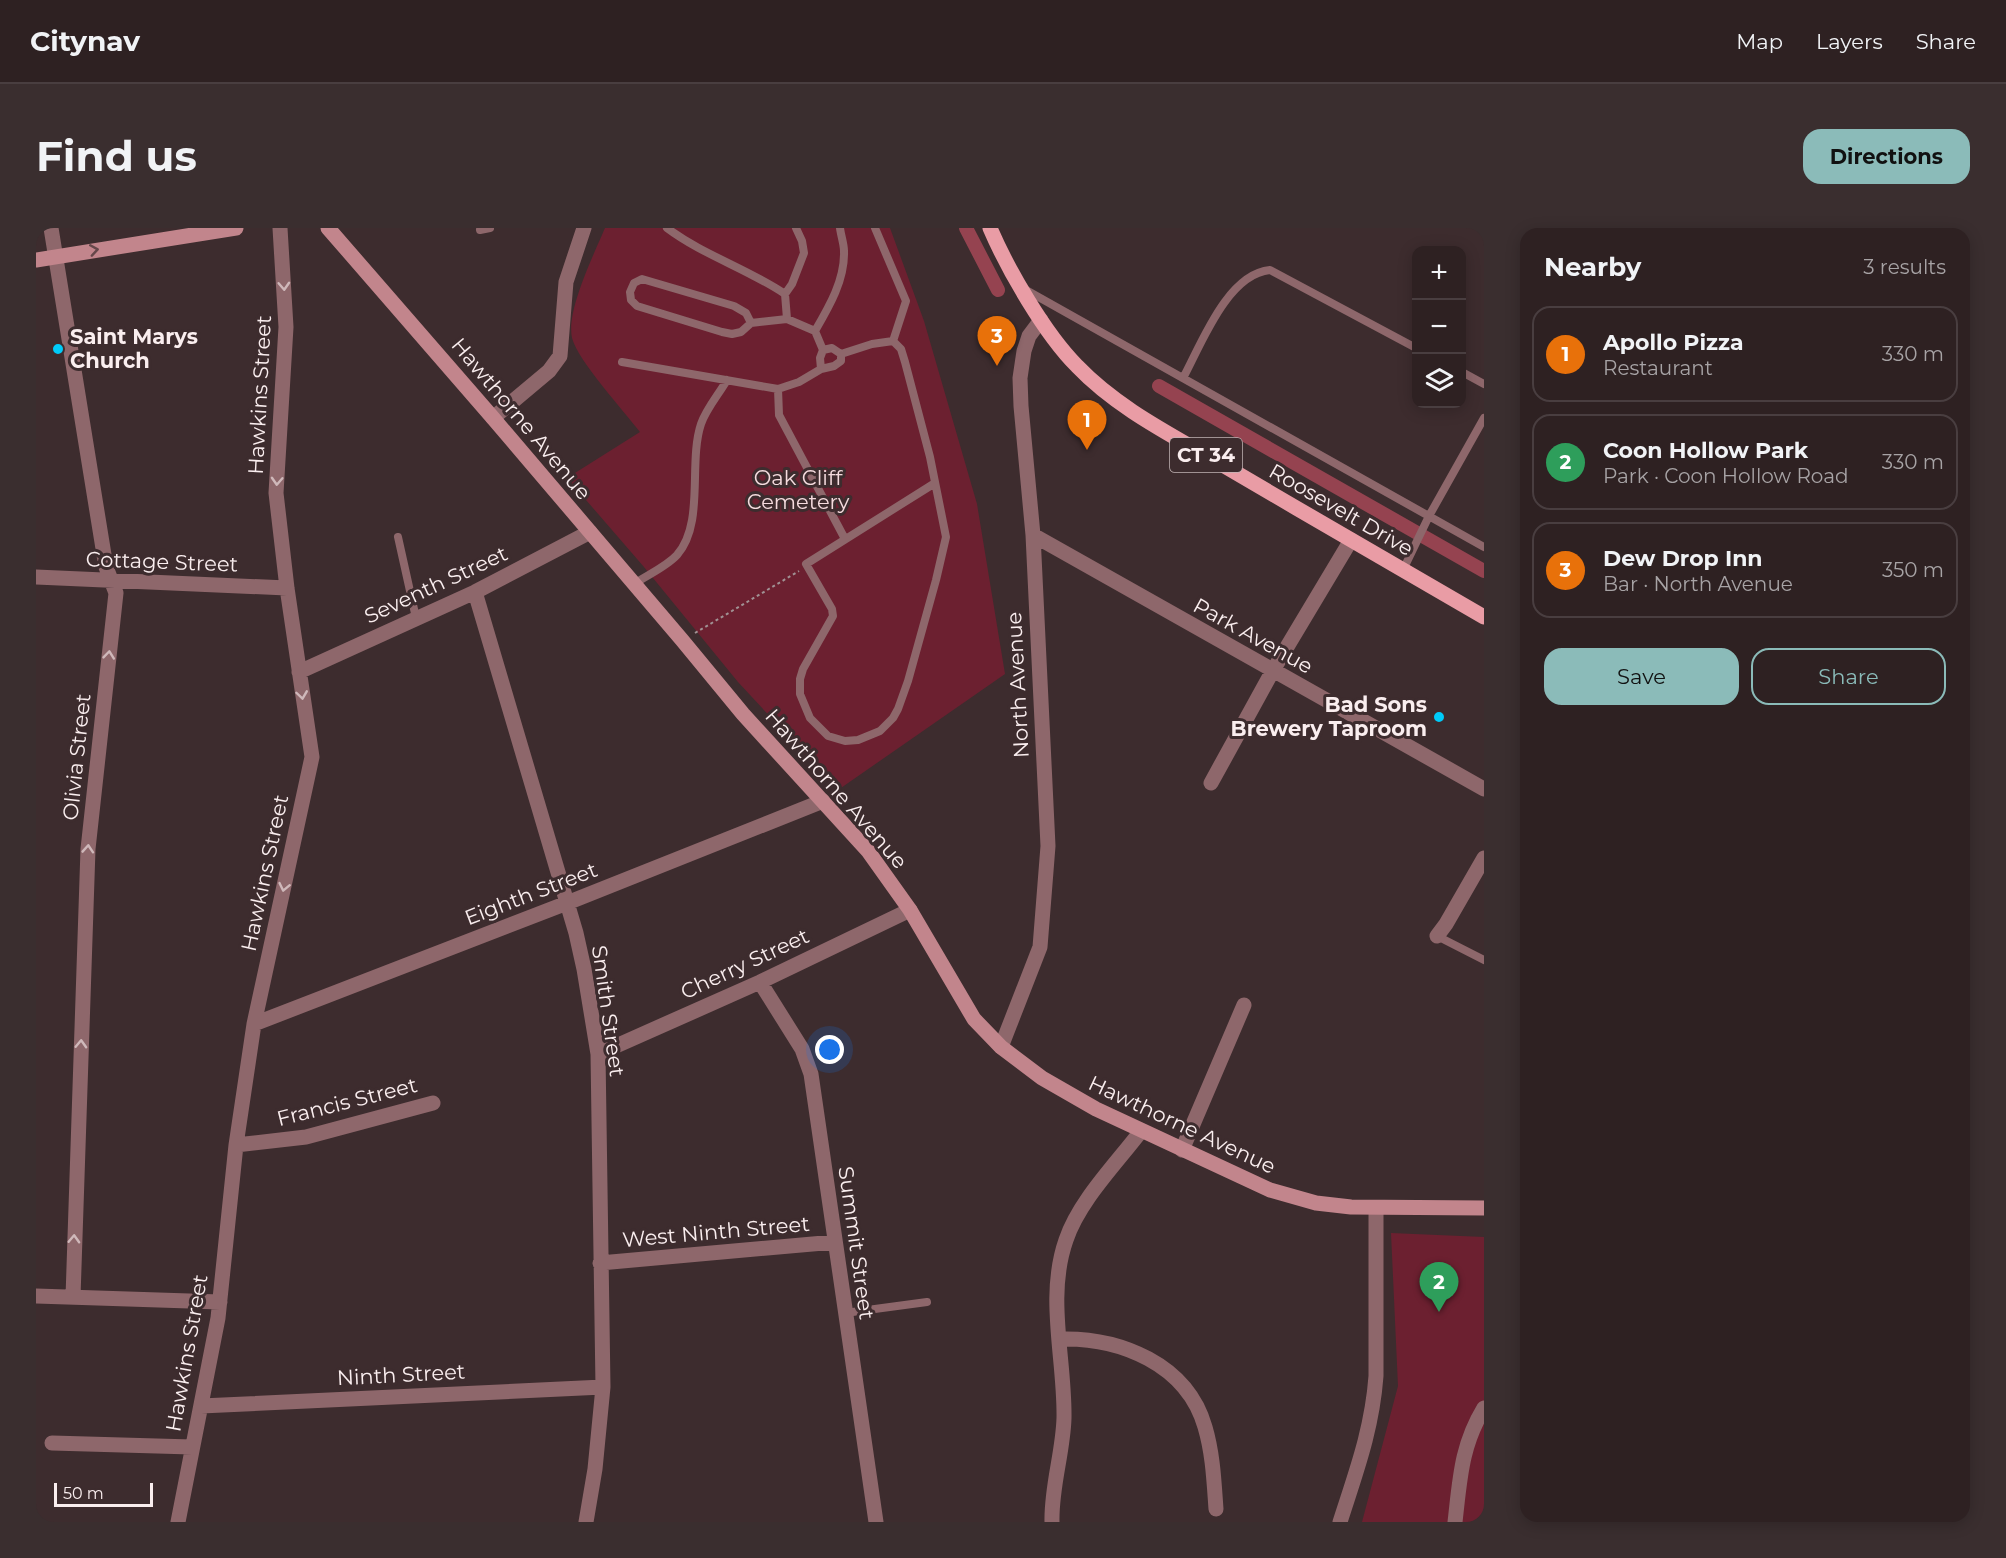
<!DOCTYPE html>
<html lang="en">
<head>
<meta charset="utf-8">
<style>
	:root { --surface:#2e2122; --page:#3a2e2f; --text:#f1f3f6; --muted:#a7a3a5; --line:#493e40; --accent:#8bbbb9 }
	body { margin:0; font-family:Montserrat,sans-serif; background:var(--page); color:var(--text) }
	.controls { position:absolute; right:18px; top:18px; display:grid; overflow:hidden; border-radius:12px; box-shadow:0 3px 15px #0003 }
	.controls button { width:54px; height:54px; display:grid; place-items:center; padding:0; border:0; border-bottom:2px solid var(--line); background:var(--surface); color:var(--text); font:30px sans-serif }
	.scale { position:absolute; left:18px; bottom:15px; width:99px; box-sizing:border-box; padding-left:6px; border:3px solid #faeeef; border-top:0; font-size:16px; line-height:21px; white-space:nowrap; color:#faeeef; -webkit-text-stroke:4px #3d2c2e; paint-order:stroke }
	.you { position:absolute; left:794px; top:822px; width:21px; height:21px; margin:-15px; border:4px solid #fff; border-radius:50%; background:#1a73e8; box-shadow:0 0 0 9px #1a73e833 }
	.badge { display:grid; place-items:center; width:39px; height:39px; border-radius:50%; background:var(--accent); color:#fff; font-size:20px; font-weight:700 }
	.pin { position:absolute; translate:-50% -50px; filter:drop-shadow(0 2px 3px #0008) }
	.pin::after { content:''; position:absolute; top:32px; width:21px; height:18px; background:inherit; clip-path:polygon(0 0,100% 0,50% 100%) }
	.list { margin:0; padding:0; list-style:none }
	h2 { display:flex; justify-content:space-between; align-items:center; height:78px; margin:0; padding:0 24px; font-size:26px }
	h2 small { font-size:20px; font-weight:400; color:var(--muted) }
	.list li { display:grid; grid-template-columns:39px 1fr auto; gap:18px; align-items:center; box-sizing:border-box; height:96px; margin:0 12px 12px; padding:0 12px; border:2px solid var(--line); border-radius:18px }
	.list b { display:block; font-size:22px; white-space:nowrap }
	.list p { margin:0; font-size:20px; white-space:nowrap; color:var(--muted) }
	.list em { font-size:20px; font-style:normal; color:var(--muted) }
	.actions { display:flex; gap:12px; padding:18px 24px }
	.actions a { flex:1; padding:14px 0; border:2px solid var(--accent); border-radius:18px; text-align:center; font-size:21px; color:var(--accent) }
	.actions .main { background:var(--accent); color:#111 }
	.icon { flex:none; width:33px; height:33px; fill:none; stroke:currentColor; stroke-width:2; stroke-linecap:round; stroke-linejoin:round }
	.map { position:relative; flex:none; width:1448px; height:1294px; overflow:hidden; border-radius:18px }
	header { display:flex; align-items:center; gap:36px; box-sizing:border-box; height:84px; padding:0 30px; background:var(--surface); border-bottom:2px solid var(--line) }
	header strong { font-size:28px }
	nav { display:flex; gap:33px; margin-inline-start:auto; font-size:21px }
	.intro { display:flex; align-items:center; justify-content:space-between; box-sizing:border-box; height:144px; padding:0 36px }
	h1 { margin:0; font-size:42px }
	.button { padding:15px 27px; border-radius:18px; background:var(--accent); color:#111; font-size:21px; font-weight:700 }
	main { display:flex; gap:36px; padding:0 36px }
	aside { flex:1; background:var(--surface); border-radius:18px; box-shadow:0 3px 15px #0003 }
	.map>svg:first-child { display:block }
	.green { fill:#6c2030 }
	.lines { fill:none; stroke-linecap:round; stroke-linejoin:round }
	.canal { stroke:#954350; stroke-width:14 }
	.path { stroke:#a19294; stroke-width:2; stroke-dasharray:3 3; stroke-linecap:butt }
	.lane { stroke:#8e676b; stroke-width:8 }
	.street { stroke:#8e676b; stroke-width:15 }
	.secondary { stroke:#c2858c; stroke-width:15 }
	.primary { stroke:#e99ca5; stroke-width:15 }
	.oneway { stroke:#65474a }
	.oneway2 { stroke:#cfb8ba }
	.poi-dot { fill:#00cbf9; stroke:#3d2c2e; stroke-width:2 }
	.labels { text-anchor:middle; stroke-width:6; stroke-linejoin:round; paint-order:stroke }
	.shield { fill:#3d2c2e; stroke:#c1b4b5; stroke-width:1.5 }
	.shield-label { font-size:20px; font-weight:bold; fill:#faeeef }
	.poi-label { font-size:21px; font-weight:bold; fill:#faeeef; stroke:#3d2c2e; text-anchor:start }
	.street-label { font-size:21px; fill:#faeeef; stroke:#3d2c2e }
	.park-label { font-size:21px; fill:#f5dbde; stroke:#3d2c2e }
</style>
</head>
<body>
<header>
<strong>Citynav</strong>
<nav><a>Map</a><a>Layers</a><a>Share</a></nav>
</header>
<div class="intro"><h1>Find us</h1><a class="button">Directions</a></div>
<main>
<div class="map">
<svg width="1448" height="1294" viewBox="0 0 1448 1294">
	<rect width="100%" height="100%" fill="#3d2c2e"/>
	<path class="green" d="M569,0H854L888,93L941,276L969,446L802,562L702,454L608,339L531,250L604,204C588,183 542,133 536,110C530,83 558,26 569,0Z
		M1355,1005L1448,1009V1294H1326L1362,1158Z"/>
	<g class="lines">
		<path class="canal" d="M930,0L962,62
			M1123,158L1448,343"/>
		<path class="path" d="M659,405L763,343"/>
		<path class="lane" d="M631,0C667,27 712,41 749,66
			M444,2L454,0
			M990,62L1448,319
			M751,91L749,66L756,56L768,25L766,13L760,0
			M715,95L710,85L698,78L606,51L598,55L594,64L595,72L601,78L686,104L696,106L705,104L715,95L751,91L779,103
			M857,113L865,121L869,134L894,229L910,309L900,352L872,453L862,481L857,490L844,503L822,512L809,513L792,508L774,490L764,466V451L767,441L797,388L796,381L770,336L899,255
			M787,122L779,103C793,79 809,52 808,23C808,16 805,8 804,0
			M805,126L836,116L857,113L870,73L839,0
			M586,134L742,161L763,154L785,141L784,130L787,122L796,120L805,126V133L798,138L785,141
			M1426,144L1448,156
			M1147,150C1165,117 1191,46 1234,42L1380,120
			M742,161L743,187L809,311
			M362,309L380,390
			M1367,342L1393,288L1448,190
			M598,356C611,347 630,339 641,327C669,295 652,235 665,196C670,181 683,166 691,152
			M1401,708L1448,732
			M809,1085L891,1074"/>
		<path class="street" d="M15,0L70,339L80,365L52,621L37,1069
			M457,190L513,143L524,128L530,54L548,0
			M997,307L1448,561
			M0,349L251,360
			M439,364L540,705L548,741L562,826L567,1159L559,1241L550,1294
			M263,444L439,364L554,304
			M1175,555L1236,444L1315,312
			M1401,708L1410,696L1448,630
			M724,754L766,821L775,846L840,1294
			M218,796L531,675L787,573
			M965,819L1004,719L1012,618L997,307L985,178L984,150L988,123L993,108L1005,92
			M562,826L724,754L874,682
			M200,917L270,909L397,875
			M1146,922L1208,777
			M564,1035L799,1014
			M0,1068L184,1074
			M1023,1111C1084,1109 1151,1136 1169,1199C1177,1226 1178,1254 1180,1281
			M165,1178L567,1159
			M16,1215L156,1219
			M142,1294L182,1090L200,917L218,796L276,529L251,360L240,265L250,99L244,0
			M1016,1294C1015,1259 1027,1225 1028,1190C1029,1131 1010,1069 1030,1012C1043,973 1080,936 1105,903
			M1304,1294C1320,1244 1336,1202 1340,1148V981
			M1419,1294C1424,1251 1425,1218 1448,1180"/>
		<path class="secondary" d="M292,0L457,190L646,412L707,486L832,623L874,682L938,791L965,819L1006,850L1060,881L1234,962L1280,975L1315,979L1448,980
			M0,32L200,0"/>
		<path class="primary" d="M954,0C972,42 1009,106 1041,138C1083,182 1140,209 1192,240C1277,290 1362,339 1448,389"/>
	</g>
	<defs><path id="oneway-chevron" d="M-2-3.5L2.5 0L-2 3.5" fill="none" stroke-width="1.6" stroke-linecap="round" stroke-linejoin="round" transform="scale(1.5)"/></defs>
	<use class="oneway" href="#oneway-chevron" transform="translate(58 22) rotate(-9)"/>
	<g class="oneway2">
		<use href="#oneway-chevron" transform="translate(248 58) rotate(87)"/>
		<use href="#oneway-chevron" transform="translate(241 253) rotate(93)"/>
		<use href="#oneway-chevron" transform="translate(73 427) rotate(-84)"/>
		<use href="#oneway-chevron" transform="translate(266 467) rotate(82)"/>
		<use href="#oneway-chevron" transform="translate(52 621) rotate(-86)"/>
		<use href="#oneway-chevron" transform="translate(248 659) rotate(102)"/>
		<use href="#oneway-chevron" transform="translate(45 816) rotate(-88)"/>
		<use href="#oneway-chevron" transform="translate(38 1011) rotate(-88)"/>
	</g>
	<g class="poi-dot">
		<circle cx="22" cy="121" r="6"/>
		<circle cx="1403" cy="489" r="6"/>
	</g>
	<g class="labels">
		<rect class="shield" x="1134" y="210" width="72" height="34" rx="4.5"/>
		<g class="shield-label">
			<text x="1170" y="234">CT 34</text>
		</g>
		<g class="poi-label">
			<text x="34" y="116">Saint Marys<tspan x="34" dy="24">Church</tspan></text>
			<text x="1391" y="484" text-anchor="end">Bad Sons<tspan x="1391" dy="24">Brewery Taproom</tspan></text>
		</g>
		<g class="street-label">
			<text transform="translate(224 167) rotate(-87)" y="7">Hawkins Street</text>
			<text transform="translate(485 191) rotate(50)" y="7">Hawthorne Avenue</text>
			<text transform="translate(1305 282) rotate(30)" y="7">Roosevelt Drive</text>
			<text transform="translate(126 334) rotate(2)" y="7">Cottage Street</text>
			<text transform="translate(400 357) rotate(-25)" y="7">Seventh Street</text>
			<text transform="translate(1217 408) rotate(29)" y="7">Park Avenue</text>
			<text transform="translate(982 457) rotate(-93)" y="7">North Avenue</text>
			<text transform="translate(41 529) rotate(-84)" y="7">Olivia Street</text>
			<text transform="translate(800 561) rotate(49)" y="7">Hawthorne Avenue</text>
			<text transform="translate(229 645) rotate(-78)" y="7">Hawkins Street</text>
			<text transform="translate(495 666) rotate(-21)" y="7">Eighth Street</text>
			<text transform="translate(709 736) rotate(-25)" y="7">Cherry Street</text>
			<text transform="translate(572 783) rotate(82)" y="7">Smith Street</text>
			<text transform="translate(311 874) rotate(-14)" y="7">Francis Street</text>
			<text transform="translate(1146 897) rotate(25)" y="7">Hawthorne Avenue</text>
			<text transform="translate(680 1004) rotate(-5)" y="7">West Ninth Street</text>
			<text transform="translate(820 1015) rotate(82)" y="7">Summit Street</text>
			<text transform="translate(151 1125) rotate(-80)" y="7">Hawkins Street</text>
			<text transform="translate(365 1147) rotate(-3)" y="7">Ninth Street</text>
		</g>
		<g class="park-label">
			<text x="762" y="257">Oak Cliff<tspan x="762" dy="24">Cemetery</tspan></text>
		</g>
	</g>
</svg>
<div class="controls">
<button>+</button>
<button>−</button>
<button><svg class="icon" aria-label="layers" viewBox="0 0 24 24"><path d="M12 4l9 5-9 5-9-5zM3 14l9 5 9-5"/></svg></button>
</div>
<div class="scale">50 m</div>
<div class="you"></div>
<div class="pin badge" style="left:1051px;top:222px;background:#e8710a">1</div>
<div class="pin badge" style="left:1403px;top:1084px;background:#2e9e5b">2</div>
<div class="pin badge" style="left:961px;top:138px;background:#e8710a">3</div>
</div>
<aside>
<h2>Nearby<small>3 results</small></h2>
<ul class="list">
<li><span class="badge" style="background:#e8710a">1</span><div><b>Apollo Pizza</b><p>Restaurant</p></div><em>330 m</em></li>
<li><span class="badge" style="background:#2e9e5b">2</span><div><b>Coon Hollow Park</b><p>Park · Coon Hollow Road</p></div><em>330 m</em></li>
<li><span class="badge" style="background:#e8710a">3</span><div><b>Dew Drop Inn</b><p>Bar · North Avenue</p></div><em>350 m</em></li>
</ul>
<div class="actions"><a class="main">Save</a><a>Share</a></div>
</aside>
</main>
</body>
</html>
